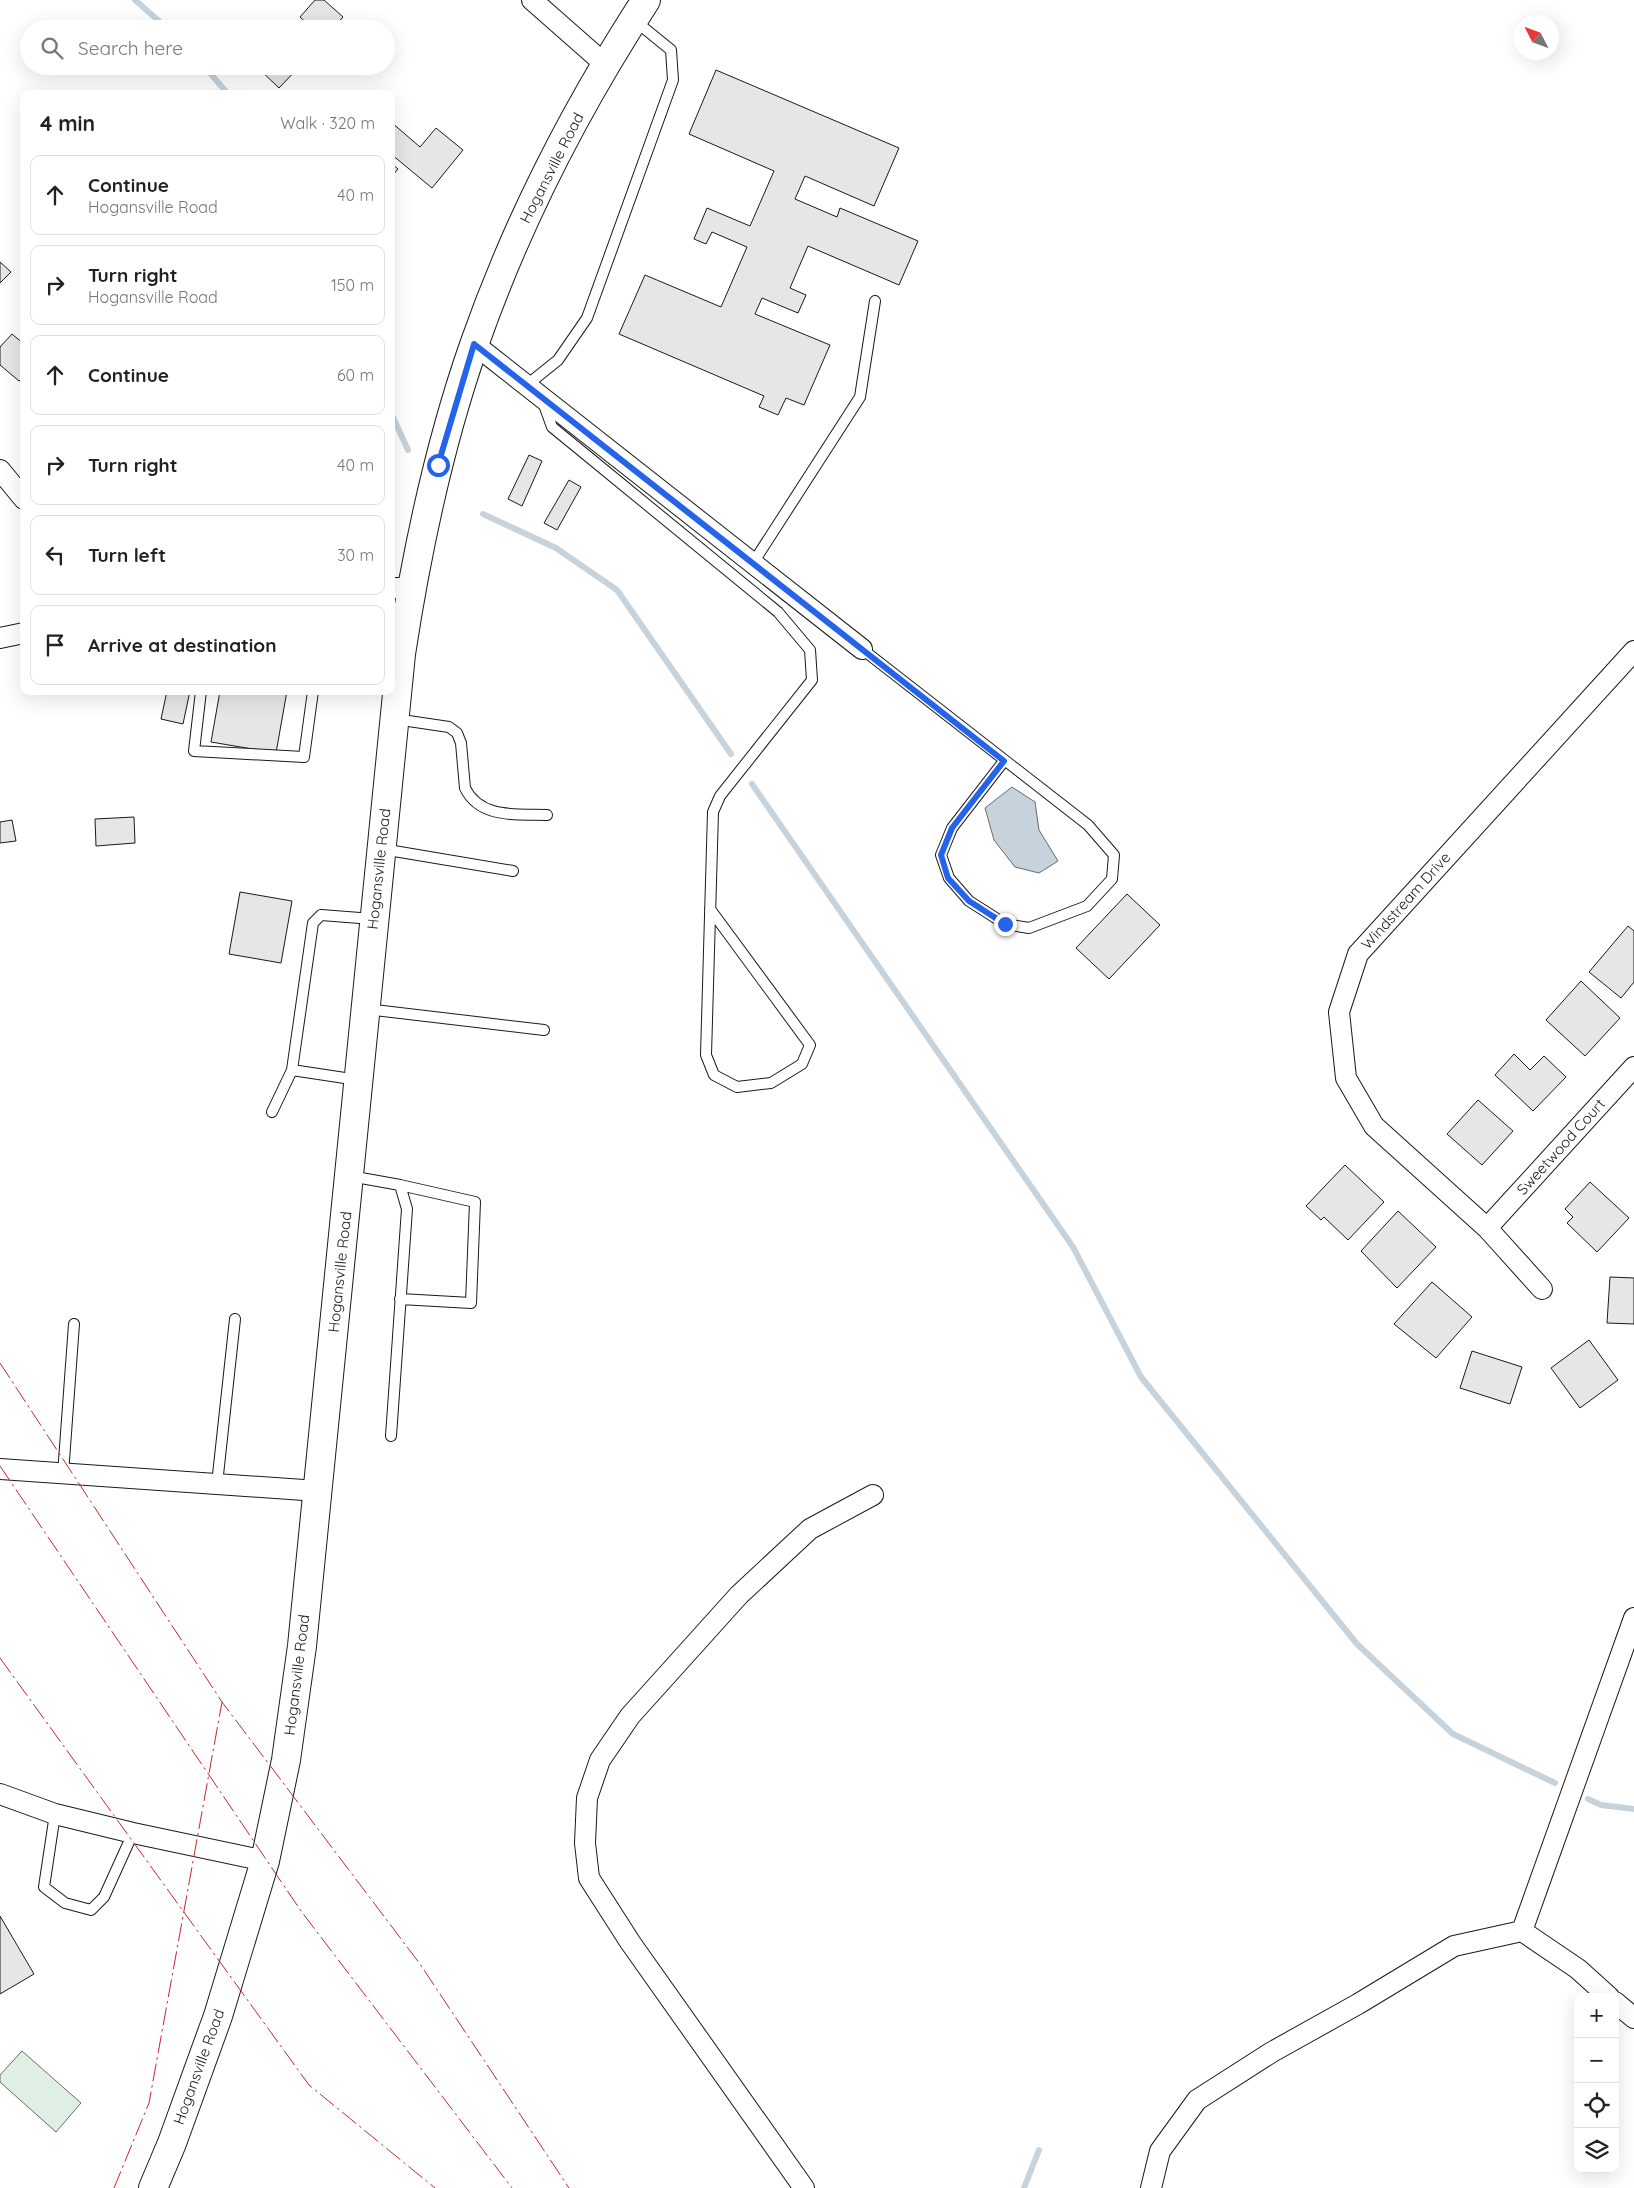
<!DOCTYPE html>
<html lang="en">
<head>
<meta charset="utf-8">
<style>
	:root { --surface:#fff; --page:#f2f2f2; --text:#222; --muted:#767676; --line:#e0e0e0 }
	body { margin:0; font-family:Quicksand,sans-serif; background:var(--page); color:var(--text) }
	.controls { position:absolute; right:15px; bottom:15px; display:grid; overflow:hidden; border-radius:10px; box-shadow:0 5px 20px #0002 }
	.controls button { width:45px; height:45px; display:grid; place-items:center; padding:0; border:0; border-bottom:1px solid var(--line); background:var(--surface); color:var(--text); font:25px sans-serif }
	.compass { position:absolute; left:1514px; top:15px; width:45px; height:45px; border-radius:50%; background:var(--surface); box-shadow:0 5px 20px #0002; rotate:312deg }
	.stop { position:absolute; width:15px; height:15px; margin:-11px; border:4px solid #2563eb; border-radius:50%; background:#fff }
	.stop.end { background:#2563eb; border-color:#fff; box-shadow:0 1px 5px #0008 }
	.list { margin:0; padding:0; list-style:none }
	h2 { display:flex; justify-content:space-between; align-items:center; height:65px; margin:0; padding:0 20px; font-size:21px }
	h2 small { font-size:16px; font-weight:400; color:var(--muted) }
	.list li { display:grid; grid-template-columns:32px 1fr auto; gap:15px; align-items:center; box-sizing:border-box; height:80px; margin:0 10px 10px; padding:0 10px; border:1px solid var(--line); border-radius:10px }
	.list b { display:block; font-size:19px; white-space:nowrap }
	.list p { margin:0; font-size:16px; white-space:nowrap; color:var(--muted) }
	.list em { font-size:16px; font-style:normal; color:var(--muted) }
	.icon { flex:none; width:28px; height:28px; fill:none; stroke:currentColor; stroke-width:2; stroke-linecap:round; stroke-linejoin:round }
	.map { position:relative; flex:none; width:1634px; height:2188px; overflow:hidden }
	.search { position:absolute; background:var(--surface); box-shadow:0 5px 20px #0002; left:20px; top:20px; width:375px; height:55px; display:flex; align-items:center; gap:12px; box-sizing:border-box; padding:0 18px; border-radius:28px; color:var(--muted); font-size:19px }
	.panel { position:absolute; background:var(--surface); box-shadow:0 5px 20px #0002; left:20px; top:90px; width:375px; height:605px; border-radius:10px }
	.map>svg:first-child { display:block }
	.green { fill:#e0efe3; stroke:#6a6a6a }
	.water { fill:#c6d2dc; stroke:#6a6a6a }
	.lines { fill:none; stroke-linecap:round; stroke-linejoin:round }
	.stream { stroke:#c6d2dc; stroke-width:6 }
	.building { fill:#e6e6e6; stroke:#1a1a1a }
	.lane-casing { stroke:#1a1a1a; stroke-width:12 }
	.street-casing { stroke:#1a1a1a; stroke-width:22 }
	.primary-casing { stroke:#1a1a1a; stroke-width:30 }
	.lane { stroke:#fff; stroke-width:10 }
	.street { stroke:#fff; stroke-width:20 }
	.primary { stroke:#fff; stroke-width:28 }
	.power { stroke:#c62828; stroke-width:1; stroke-dasharray:18 4 2.5 4; stroke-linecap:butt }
	.route { stroke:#2563eb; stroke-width:6 }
	.labels { text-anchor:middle; stroke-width:4; stroke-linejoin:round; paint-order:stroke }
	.street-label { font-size:15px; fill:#1a1a1a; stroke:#fff }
</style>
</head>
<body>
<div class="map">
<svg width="1634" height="2188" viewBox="0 0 1634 2188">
	<rect width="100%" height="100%" fill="#fff"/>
	<path class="green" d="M22,2051L81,2103L56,2132L0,2082V2075Z"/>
	<path class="water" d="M1012,787L1035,802L1039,830L1058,861L1039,873L1015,867L994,840L985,808Z"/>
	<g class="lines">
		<path class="stream" d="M135,0L168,29
			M204,66L228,94
			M391,413L408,450
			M483,514L556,548L617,590L731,754
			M752,784L1073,1247L1141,1377L1357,1644L1453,1734L1555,1783
			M1588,1799L1601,1805L1634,1809
			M1024,2188L1039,2150"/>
	</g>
	<path class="building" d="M315,0H324L343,17L332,29H313L300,17Z
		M256,66H300L279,88Z
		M716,70L899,148L874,206L805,176L795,199L837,217L840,208L918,241L899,285L808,246L790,288L806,295L798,313L762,298L755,314L830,345L804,405L786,398L778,415L759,407L764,396L619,334L645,275L721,307L747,247L712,232L706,244L694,239L707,208L750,226L774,171L689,134Z
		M391,122L420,147L436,128L463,150L432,188L391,154Z
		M391,163L398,169L391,177Z
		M0,262L11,272L0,283Z
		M12,334L24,344V376L19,381L0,365V347Z
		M529,455L542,461L522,506L508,499Z
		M569,480L581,487L557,530L544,523Z
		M167,691H190L183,724L161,719Z
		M220,691H287L276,753L211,742Z
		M134,817L135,843L96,846L95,819Z
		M12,820L16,841L0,843V822Z
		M240,892L292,901L281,963L229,954Z
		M1127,894L1160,925L1109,979L1076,948Z
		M1628,926L1634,931V982L1621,998L1589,972Z
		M1581,981L1620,1018L1585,1056L1546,1020Z
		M1514,1054L1530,1070L1544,1056L1566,1077L1533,1111L1495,1075Z
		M1478,1100L1513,1131L1482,1165L1447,1134Z
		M1345,1165L1384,1202L1348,1240L1324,1217L1321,1220L1306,1206Z
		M1590,1182L1629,1218L1597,1252L1567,1223L1573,1217L1565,1209Z
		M1398,1211L1436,1247L1397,1288L1361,1251Z
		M1610,1277L1634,1278V1324L1607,1323Z
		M1432,1282L1472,1317L1436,1358L1394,1324Z
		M1589,1340L1618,1380L1580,1408L1551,1368Z
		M1472,1351L1522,1367L1510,1404L1460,1388Z
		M0,1916L34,1974L0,1994Z"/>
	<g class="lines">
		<g class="lane-casing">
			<path id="lane" d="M527,385L558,360L587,318L673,80L671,50L634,20
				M543,402L552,427L778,612L810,650L812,680L720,796L713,812L706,1055L714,1075L737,1087L771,1083L802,1064L810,1045L710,909
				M753,563L860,397L875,301
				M862,649L1088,825L1114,855L1112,879L1087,906L1029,928L1005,924L969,901L949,878L941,855L952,828L1004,761
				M201,691L194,751L304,757L313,691
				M395,719L449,727L457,733L461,743L465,788C480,819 517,814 547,815
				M382,849L513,871
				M366,1009L544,1030
				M292,1070L358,1080
				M272,1112L292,1070L313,923L321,915L373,919
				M350,1176L400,1185L407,1209L391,1436
				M400,1299L471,1303L475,1202L400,1185
				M63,1474L74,1324
				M217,1484L235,1319
				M55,1814L44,1887L65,1903L91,1910L104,1897L133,1833"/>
		</g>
		<g class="street-casing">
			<path id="street" d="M532,0L607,66
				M474,344L862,649
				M0,470L24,499
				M391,588H411
				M0,638L24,633
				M1487,1228L1634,1067
				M1542,1289L1487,1228L1374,1126L1346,1078L1339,1012L1358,954L1634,651
				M0,1469L318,1491
				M0,1794L55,1814L133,1833L265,1861
				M1522,1931L1634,1618
				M1615,2002L1634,2018
				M804,2188L630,1942L589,1878L585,1843L587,1798L600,1760L630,1716L739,1595L810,1529L873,1495
				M1151,2188L1160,2151L1197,2100L1272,2052L1358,2004L1454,1946L1522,1931L1578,1969L1609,1997"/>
		</g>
		<g class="primary-casing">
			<path id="primary" d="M153,2188L172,2143L218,2016L265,1861L286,1760L302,1646L401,654C417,549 439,445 474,345C516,225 577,106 646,0"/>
		</g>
		<use href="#lane" class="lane"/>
		<use href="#street" class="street"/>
		<use href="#primary" class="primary"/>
		<path class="power" d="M0,1363L222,1702L420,1964L569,2188
			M0,1466L301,1911L512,2188
			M0,1658L309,2085L435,2188
			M114,2188L149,2103L222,1702"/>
	</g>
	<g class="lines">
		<path class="route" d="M438,465L474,344L1004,761L952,828L941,855L948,878L969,901L1005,924"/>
	</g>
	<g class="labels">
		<g class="street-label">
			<text transform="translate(552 168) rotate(-63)" y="5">Hogansville Road</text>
			<text transform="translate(379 869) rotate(-84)" y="5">Hogansville Road</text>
			<text transform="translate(1406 901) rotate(-48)" y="5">Windstream Drive</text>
			<text transform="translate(1561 1147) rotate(-48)" y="5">Sweetwood Court</text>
			<text transform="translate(340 1272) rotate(-84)" y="5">Hogansville Road</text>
			<text transform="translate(297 1675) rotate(-83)" y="5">Hogansville Road</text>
			<text transform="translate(199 2067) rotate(-70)" y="5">Hogansville Road</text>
		</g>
	</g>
</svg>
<div class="controls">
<button>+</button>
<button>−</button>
<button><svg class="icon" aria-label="locate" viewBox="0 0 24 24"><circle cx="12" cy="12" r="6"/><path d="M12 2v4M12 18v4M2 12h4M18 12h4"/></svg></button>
<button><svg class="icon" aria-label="layers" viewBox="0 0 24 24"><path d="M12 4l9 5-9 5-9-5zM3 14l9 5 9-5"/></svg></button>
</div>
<svg class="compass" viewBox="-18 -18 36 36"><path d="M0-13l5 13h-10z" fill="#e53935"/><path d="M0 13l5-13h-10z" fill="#767676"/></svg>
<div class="stop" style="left:438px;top:465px"></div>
<div class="stop end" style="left:1005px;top:924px"></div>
<div class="search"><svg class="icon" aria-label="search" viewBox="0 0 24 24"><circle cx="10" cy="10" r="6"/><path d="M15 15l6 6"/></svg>Search here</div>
<section class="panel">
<h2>4 min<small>Walk · 320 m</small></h2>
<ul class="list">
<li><svg class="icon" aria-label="ahead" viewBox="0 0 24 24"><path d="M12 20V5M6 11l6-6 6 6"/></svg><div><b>Continue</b><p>Hogansville Road</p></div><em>40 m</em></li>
<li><svg class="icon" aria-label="right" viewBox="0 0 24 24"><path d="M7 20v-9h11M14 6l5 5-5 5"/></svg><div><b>Turn right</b><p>Hogansville Road</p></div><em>150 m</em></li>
<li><svg class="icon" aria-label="ahead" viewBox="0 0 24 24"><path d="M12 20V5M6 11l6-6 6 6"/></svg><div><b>Continue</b></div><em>60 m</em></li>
<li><svg class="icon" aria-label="right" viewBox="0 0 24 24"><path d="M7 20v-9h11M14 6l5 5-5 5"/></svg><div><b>Turn right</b></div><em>40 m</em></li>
<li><svg class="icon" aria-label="left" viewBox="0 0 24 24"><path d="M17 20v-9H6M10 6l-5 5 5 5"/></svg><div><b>Turn left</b></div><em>30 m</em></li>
<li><svg class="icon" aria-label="arrive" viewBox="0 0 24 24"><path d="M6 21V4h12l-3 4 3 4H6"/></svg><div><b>Arrive at destination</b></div></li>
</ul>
</section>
</div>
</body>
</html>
